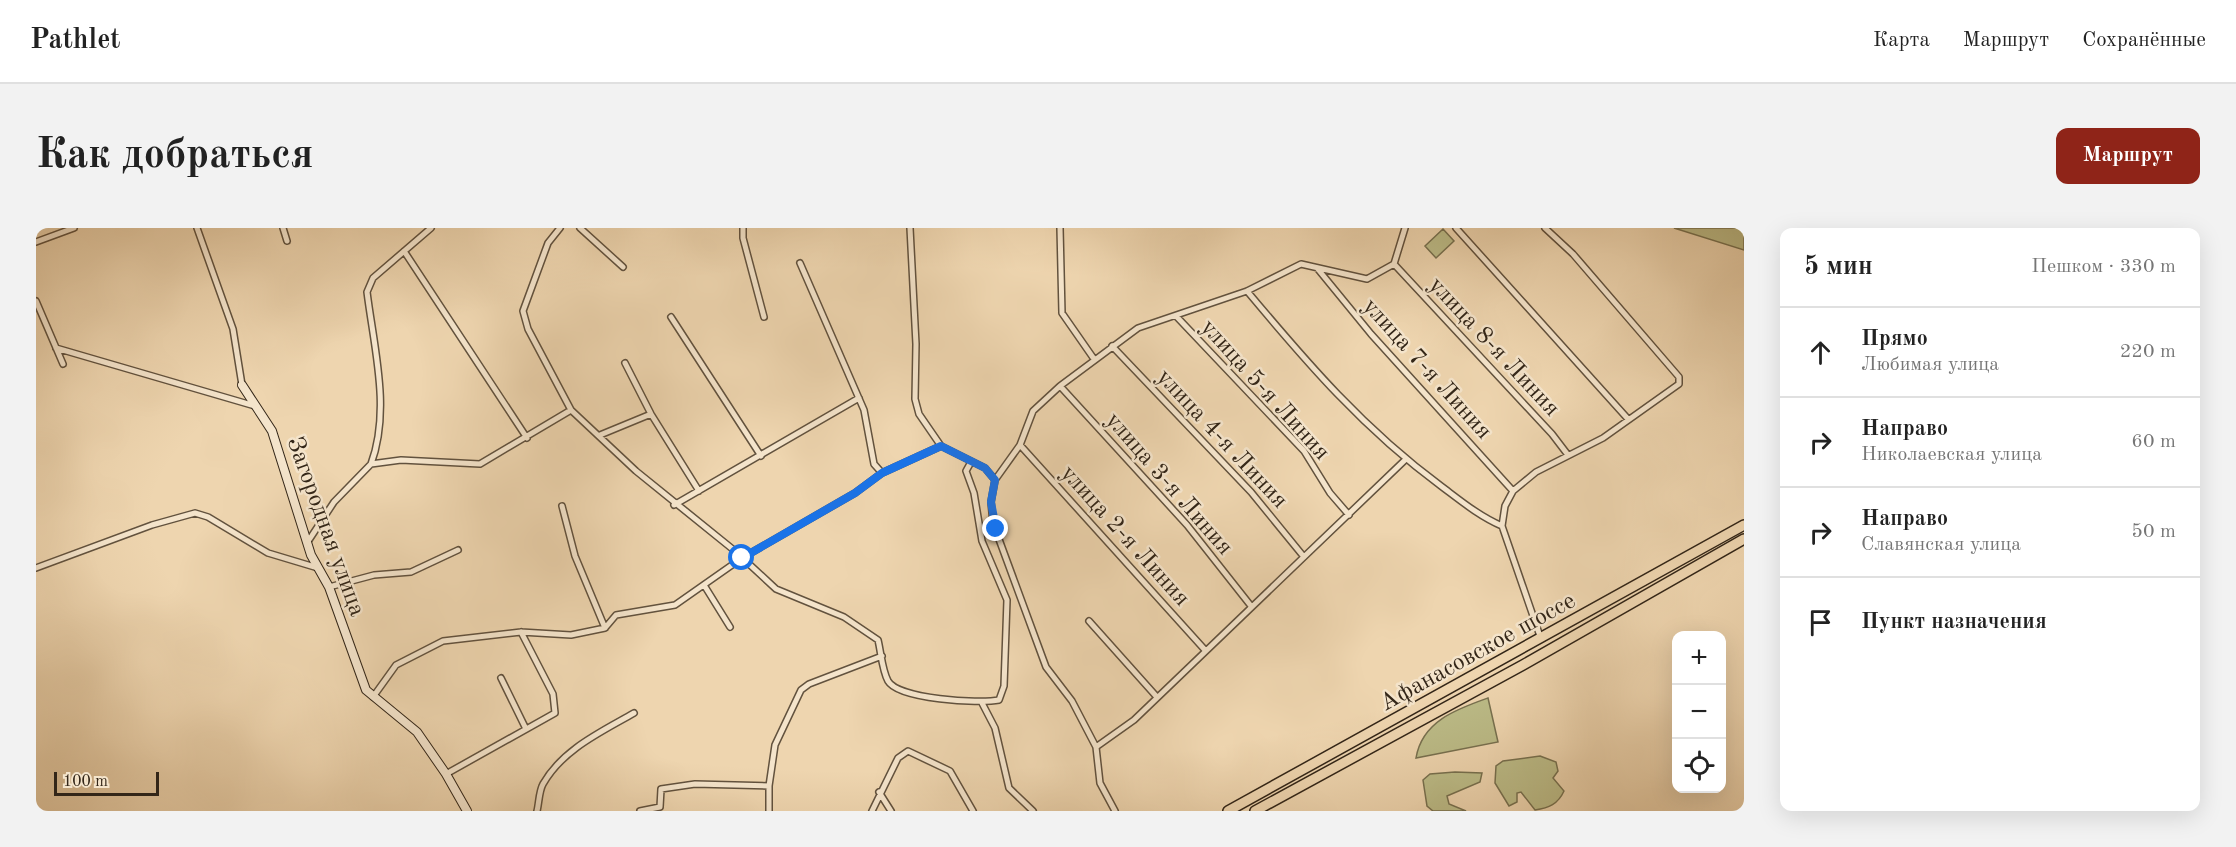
<!DOCTYPE html>
<html lang="ru">
<head>
<meta charset="utf-8">
<style>
	:root { --surface:#fff; --page:#f2f2f2; --text:#222; --muted:#767676; --line:#e0e0e0; --accent:#8f2418 }
	body { margin:0; font-family:"Old Standard TT",serif; background:var(--page); color:var(--text) }
	.controls { position:absolute; right:18px; bottom:18px; display:grid; overflow:hidden; border-radius:12px; box-shadow:0 6px 24px #0002 }
	.controls button { width:54px; height:54px; display:grid; place-items:center; padding:0; border:0; border-bottom:2px solid var(--line); background:var(--surface); color:var(--text); font:30px sans-serif }
	.scale { position:absolute; left:18px; bottom:15px; width:105px; box-sizing:border-box; padding-left:6px; border:3px solid #332618; border-top:0; font-size:16px; line-height:21px; white-space:nowrap; color:#332618; -webkit-text-stroke:4px #f4e4cb; paint-order:stroke }
	.stop { position:absolute; width:18px; height:18px; margin:-14px; border:4px solid #1a73e8; border-radius:50%; background:#fff }
	.stop.end { background:#1a73e8; border-color:#fff; box-shadow:0 2px 6px #0008 }
	.list { margin:0; padding:0; list-style:none }
	h2 { display:flex; justify-content:space-between; align-items:center; height:78px; margin:0; padding:0 24px; font-size:26px }
	h2 small { font-size:20px; font-weight:400; color:var(--muted) }
	.list li { display:grid; grid-template-columns:39px 1fr auto; gap:18px; align-items:center; box-sizing:border-box; height:90px; padding:0 24px; border-top:2px solid var(--line) }
	.list b { display:block; font-size:22px; white-space:nowrap }
	.list p { margin:0; font-size:20px; white-space:nowrap; color:var(--muted) }
	.list em { font-size:20px; font-style:normal; color:var(--muted) }
	.icon { flex:none; width:33px; height:33px; fill:none; stroke:currentColor; stroke-width:2; stroke-linecap:round; stroke-linejoin:round }
	.map { position:relative; flex:none; width:1708px; height:583px; overflow:hidden; border-radius:12px }
	header { display:flex; align-items:center; gap:36px; box-sizing:border-box; height:84px; padding:0 30px; background:var(--surface); border-bottom:2px solid var(--line) }
	header strong { font-size:28px }
	nav { display:flex; gap:33px; margin-inline-start:auto; font-size:21px }
	.intro { display:flex; align-items:center; justify-content:space-between; box-sizing:border-box; height:144px; padding:0 36px }
	h1 { margin:0; font-size:42px }
	.button { padding:15px 27px; border-radius:12px; background:var(--accent); color:#fff; font-size:21px; font-weight:700 }
	main { display:flex; gap:36px; padding:0 36px }
	aside { flex:1; background:var(--surface); border-radius:12px; box-shadow:0 6px 24px #0002 }
	.map>svg:first-child { display:block }
	.green { fill:#bcbc88; stroke:#787150; stroke-width:1.5 }
	.lines { fill:none; stroke-linecap:round; stroke-linejoin:round }
	.street-casing { stroke:#62523e; stroke-width:8 }
	.secondary-casing { stroke:#332618; stroke-width:10 }
	.primary-casing { stroke:#332618; stroke-width:12 }
	.street { stroke:#f4e4cb; stroke-width:5 }
	.secondary { stroke:#f4e4cb; stroke-width:8 }
	.primary { stroke:#eed5af; stroke-width:9 }
	.route { stroke:#1a73e8; stroke-width:8 }
	.labels { text-anchor:middle; stroke-width:5; stroke-linejoin:round; paint-order:stroke }
	.street-label { font-size:24px; fill:#332618; stroke:#f4e4cb }
</style>
</head>
<body>
<header>
<strong>Pathlet</strong>
<nav><a>Карта</a><a>Маршрут</a><a>Сохранённые</a></nav>
</header>
<div class="intro"><h1>Как добраться</h1><a class="button">Маршрут</a></div>
<main>
<div class="map">
<svg width="1708" height="583" viewBox="0 0 1708 583">
	<rect width="100%" height="100%" fill="#eed5af"/>
	<filter id="stains"><feTurbulence type="fractalNoise" baseFrequency=".00333" numOctaves="4"/><feColorMatrix values="0 0 0 0 .2 0 0 0 0 .09 0 0 0 0 .02 0 0 0 .5 -.17"/></filter>
	<radialGradient id="worn" r=".72"><stop offset=".6" stop-color="#630" stop-opacity="0"/><stop offset="1" stop-color="#630" stop-opacity=".3"/></radialGradient>
	<path class="green" d="M1638,0H1708V22Z
		M1407,1L1418,13L1400,30L1389,18Z
		M1452,470L1462,514L1380,530C1386,493 1421,481 1452,470Z
		M1504,528L1520,534L1522,543L1517,550L1528,563C1522,576 1513,580 1499,582L1485,564L1481,565V574L1473,578L1459,555L1460,538L1467,533Z
		M1419,544L1446,545L1444,554L1411,568L1413,576L1430,583H1397L1391,578L1387,552L1394,546Z"/>
	<g class="lines">
		<g class="street-casing">
			<path id="street" d="M161,0L197,101L206,157
				M247,0L251,13
				M524,0L512,15L487,83L492,101L535,182L600,243L699,323L740,361L808,389L842,412C845,424 846,442 852,453C862,471 943,476 963,472L968,458L971,372L946,313L938,265L930,243L935,234
				M544,0L587,39
				M707,0V10L728,89
				M874,0L880,116L879,171L883,186L905,218L949,240L959,252
				M1024,0L1026,85L1058,131
				M1420,0L1592,191
				M0,14L38,0
				M368,23L491,210
				M764,35L828,182L838,236L846,245
				M1358,36L1516,206L1532,227
				M1281,40L1335,106L1477,263
				M1211,63C1272,136 1328,201 1405,258C1425,273 1443,288 1466,298
				M0,73L27,136
				M1140,88L1268,223L1294,265L1313,287
				M635,89L725,228
				M1076,118L1215,264L1268,329
				M20,120L219,178
				M589,135L615,186L663,263
				M1024,158L1151,297L1215,378
				M564,207L615,186
				M984,217L1169,422
				M335,236C355,182 338,120 331,64L337,50L395,0
				M638,277L823,170
				M526,278L539,328L569,400
				M271,315L298,274L335,236L365,232L444,236L535,182
				M0,340L116,297L159,285L172,289L232,325L282,340
				M668,357L694,399
				M293,359L338,347L375,344L422,322
				M1053,393L1120,468
				M1505,411L1466,298L1469,278L1477,263L1500,244L1567,210L1643,156V149L1537,26L1509,0
				M465,450L490,501
				M337,469L360,437L407,413L485,404L535,407L569,400L580,387L639,377L706,330L819,265L846,245L905,218
				M946,475L959,500L973,560L997,583
				M1060,519L1098,492L1369,232
				M410,546L519,485L517,466L485,404
				M843,564L855,583
				M501,583C503,575 503,563 507,556C527,521 565,504 598,485
				M604,583L624,579L625,561L659,556L733,558
				M733,583V558L739,517L765,462L773,456L846,428
				M836,583L862,530L872,523L914,543L937,583
				M1079,583L1064,555L1060,519L1036,473L1010,439L957,295L955,274L959,252L984,217L997,183L1024,158L1102,100L1211,63L1265,36L1331,51L1358,36L1369,0"/>
		</g>
		<g class="secondary-casing">
			<path id="secondary" d="M206,157L236,203L275,327L293,359L330,462L381,504L410,546L431,583"/>
		</g>
		<g class="primary-casing">
			<path id="primary" d="M1192,583L1708,297
				M1219,583L1487,437L1708,311"/>
		</g>
		<use href="#street" class="street"/>
		<use href="#secondary" class="secondary"/>
		<use href="#primary" class="primary"/>
	</g>
	<g class="lines">
		<path class="route" d="M706,330L819,265L846,245L905,218L949,240L959,252L955,274L960,301"/>
	</g>
	<g class="labels">
		<g class="street-label">
			<text transform="translate(1459 118) rotate(47)" y="8">улица 8-я Линия</text>
			<text transform="translate(1392 140) rotate(48)" y="8">улица 7-я Линия</text>
			<text transform="translate(1230 161) rotate(48)" y="8">улица 5-я Линия</text>
			<text transform="translate(1187 210) rotate(47)" y="8">улица 4-я Линия</text>
			<text transform="translate(1134 255) rotate(49)" y="8">улица 3-я Линия</text>
			<text transform="translate(291 298) rotate(70)" y="8">Загородная улица</text>
			<text transform="translate(1090 307) rotate(48)" y="8">улица 2-я Линия</text>
			<text transform="translate(1441 423) rotate(-29)" y="8">Афанасовское шоссе</text>
		</g>
	</g>
	<rect width="100%" height="100%" filter="url(#stains)"/>
	<rect width="100%" height="100%" fill="url(#worn)"/>
</svg>
<div class="controls">
<button>+</button>
<button>−</button>
<button><svg class="icon" aria-label="locate" viewBox="0 0 24 24"><circle cx="12" cy="12" r="6"/><path d="M12 2v4M12 18v4M2 12h4M18 12h4"/></svg></button>
</div>
<div class="scale">100 m</div>
<div class="stop" style="left:706px;top:330px"></div>
<div class="stop end" style="left:960px;top:301px"></div>
</div>
<aside>
<h2>5 мин<small>Пешком · 330 m</small></h2>
<ul class="list">
<li><svg class="icon" aria-label="ahead" viewBox="0 0 24 24"><path d="M12 20V5M6 11l6-6 6 6"/></svg><div><b>Прямо</b><p>Любимая улица</p></div><em>220 m</em></li>
<li><svg class="icon" aria-label="right" viewBox="0 0 24 24"><path d="M7 20v-9h11M14 6l5 5-5 5"/></svg><div><b>Направо</b><p>Николаевская улица</p></div><em>60 m</em></li>
<li><svg class="icon" aria-label="right" viewBox="0 0 24 24"><path d="M7 20v-9h11M14 6l5 5-5 5"/></svg><div><b>Направо</b><p>Славянская улица</p></div><em>50 m</em></li>
<li><svg class="icon" aria-label="arrive" viewBox="0 0 24 24"><path d="M6 21V4h12l-3 4 3 4H6"/></svg><div><b>Пункт назначения</b></div></li>
</ul>
</aside>
</main>
</body>
</html>
